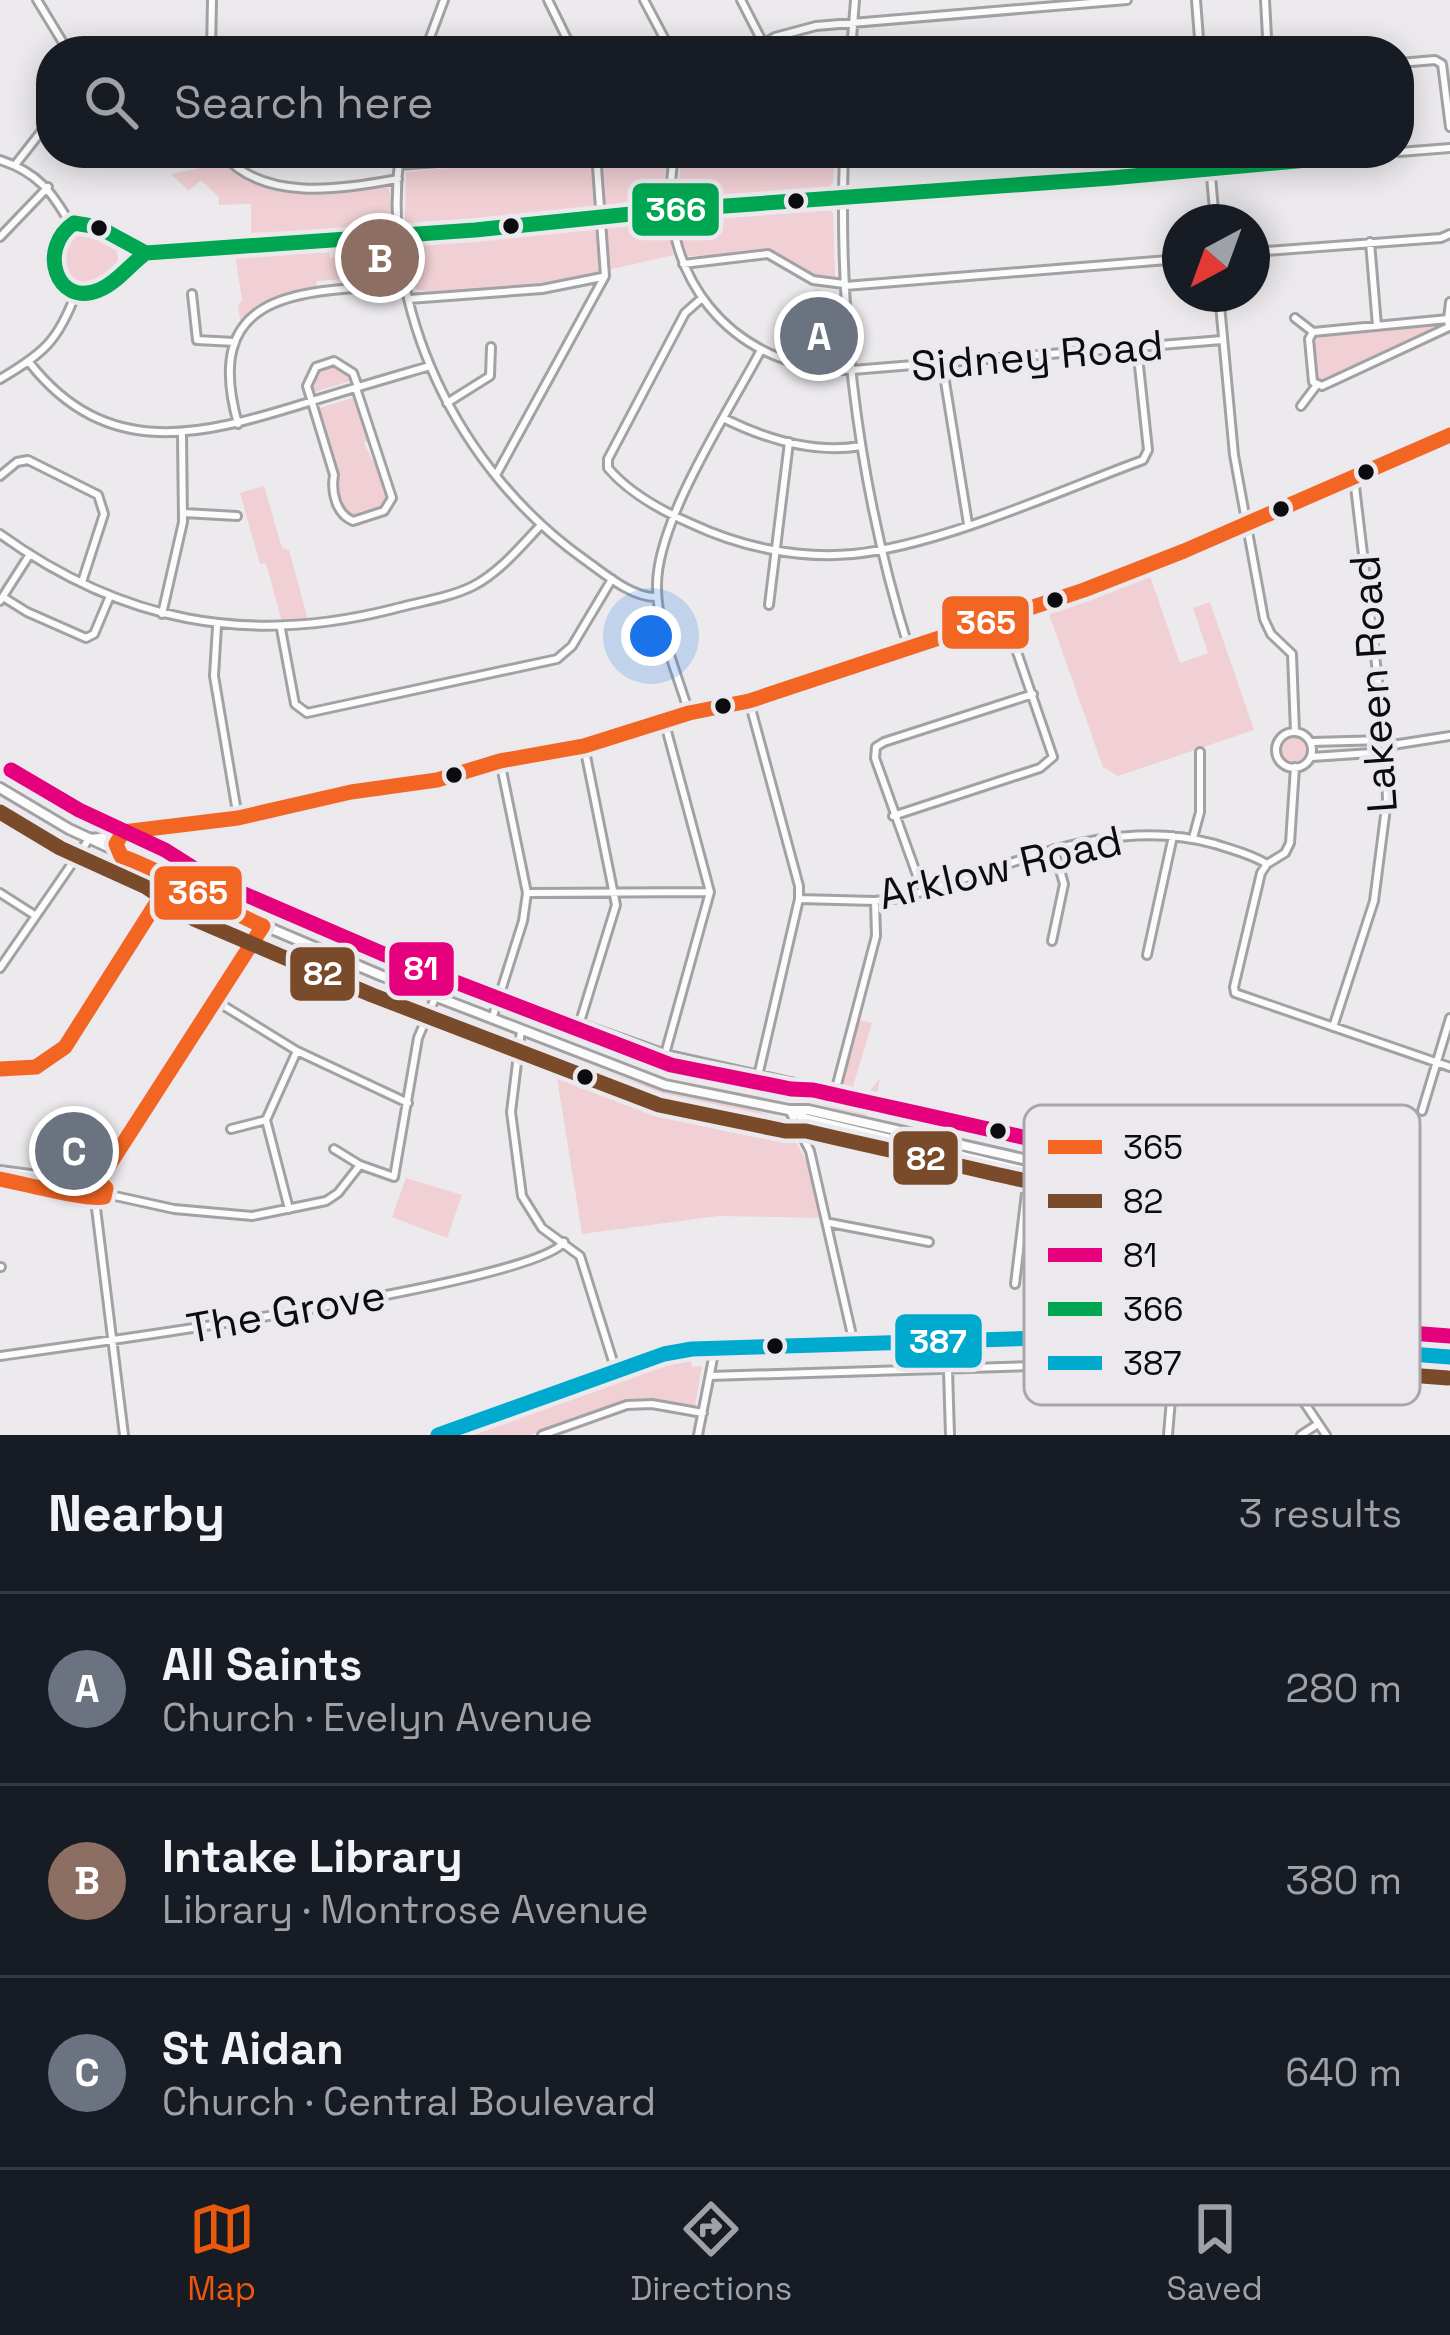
<!DOCTYPE html>
<html lang="en">
<head>
<meta charset="utf-8">
<style>
	:root { --surface:#171b24; --page:#20242c; --text:#f1f3f6; --muted:#9ea1a6; --line:#363941; --accent:#ea580c }
	body { margin:0; font-family:"Space Grotesk",sans-serif; background:var(--page); color:var(--text) }
	.compass { position:absolute; left:1162px; top:204px; width:108px; height:108px; border-radius:50%; background:var(--surface); box-shadow:0 6px 30px #0003; rotate:221deg }
	.you { position:absolute; left:651px; top:636px; width:42px; height:42px; margin:-30px; border:9px solid #fff; border-radius:50%; background:#1a73e8; box-shadow:0 0 0 18px #1a73e833 }
	.badge { display:grid; place-items:center; width:78px; height:78px; border-radius:50%; background:var(--accent); color:#fff; font-size:39px; font-weight:700 }
	.pin { position:absolute; translate:-50% -50%; border:6px solid #fff; box-shadow:0 3px 12px #0006 }
	.list { margin:0; padding:0; list-style:none }
	h2 { display:flex; justify-content:space-between; align-items:center; height:156px; margin:0; padding:0 48px; font-size:51px }
	h2 small { font-size:39px; font-weight:400; color:var(--muted) }
	.list li { display:grid; grid-template-columns:78px 1fr auto; gap:36px; align-items:center; box-sizing:border-box; height:192px; padding:0 48px; border-top:3px solid var(--line) }
	.list b { display:block; font-size:45px; white-space:nowrap }
	.list p { margin:0; font-size:39px; white-space:nowrap; color:var(--muted) }
	.list em { font-size:39px; font-style:normal; color:var(--muted) }
	.icon { flex:none; width:66px; height:66px; fill:none; stroke:currentColor; stroke-width:2; stroke-linecap:round; stroke-linejoin:round }
	.map { position:relative; flex:none; width:1450px; height:1435px; overflow:hidden }
	.search { position:absolute; background:var(--surface); box-shadow:0 6px 30px #0003; left:36px; right:36px; top:36px; height:132px; display:flex; align-items:center; gap:30px; box-sizing:border-box; padding:0 42px; border-radius:48px; color:var(--muted); font-size:45px }
	.sheet { height:732px; background:var(--surface) }
	nav { display:flex; justify-content:space-around; align-items:center; box-sizing:border-box; height:168px; border-top:3px solid var(--line); background:var(--surface); font-size:33px; color:var(--muted) }
	nav a { display:grid; justify-items:center; gap:6px }
	nav .on { color:var(--accent) }
	.map>svg:first-child { display:block }
	.green { fill:#f0d0d4 }
	.lines { fill:none; stroke-linecap:round; stroke-linejoin:round }
	.minor-casing { stroke:#a2a1a3; stroke-width:12 }
	.tertiary-casing { stroke:#a2a1a3; stroke-width:14 }
	.minor { stroke:#fcfcfc; stroke-width:6 }
	.tertiary { stroke:#fcfcfc; stroke-width:8 }
	.bus-1-casing { stroke:#ece9ee; stroke-width:24 }
	.bus-2-casing { stroke:#ece9ee; stroke-width:24 }
	.bus-3-casing { stroke:#ece9ee; stroke-width:24 }
	.bus-4-casing { stroke:#ece9ee; stroke-width:24 }
	.bus-5-casing { stroke:#ece9ee; stroke-width:24 }
	.bus-1 { stroke:#f26522; stroke-width:15 }
	.bus-2 { stroke:#7a4b2a; stroke-width:15 }
	.bus-3 { stroke:#e5007d; stroke-width:15 }
	.bus-4 { stroke:#00a651; stroke-width:15 }
	.bus-5 { stroke:#00a9ce; stroke-width:15 }
	.bus-dot { fill:#0c0b0d; stroke:#ece9ee; stroke-width:4.5 }
	.labels { text-anchor:middle; stroke-width:10; stroke-linejoin:round; paint-order:stroke }
	.street-label { font-size:42px; fill:#0c0b0d; stroke:#ece9ee }
	.key { fill:#ece9ee; stroke:#a9a6aa; stroke-width:3 }
	.key-label { font-size:33px; fill:#0c0b0d }
	.line-badge { stroke:#ece9ee; stroke-width:4.5 }
	.badge-label { font-size:33px; text-anchor:middle; font-weight:bold; fill:#fff }
</style>
</head>
<body>
<div class="map">
<svg width="1450" height="1435" viewBox="0 0 1450 1435">
	<rect width="100%" height="100%" fill="#eceaed"/>
	<path class="green" d="M766,153H835L833,183L829,187L682,199L677,196L681,163Z
		M667,157L663,196L673,255C620,267 458,307 414,288L404,250L406,172L542,159Z
		M225,163C281,214 328,177 389,188L395,223L391,227L251,233V204L219,205V197L201,180L189,191L171,174Z
		M830,210L833,213L835,277L828,280L808,275L774,253L687,256L679,228L686,221Z
		M60 259a29 29 0 1 1 58 0a29 29 0 1 1-58 0Z
		M329,248L330,258L342,256L344,279L316,281L317,288L284,294L240,320L238,305L242,300L235,254Z
		M815,289L835,294L841,359L838,364L818,363L786,351Z
		M1438,325L1440,327L1318,382L1314,337Z
		M329,364L351,376L350,381L315,392L310,387L317,369Z
		M355,397L369,440L364,443C372,463 388,478 387,504L381,510L361,511V516L355,519L342,510L317,409Z
		M264,486L282,548L289,550L308,620L282,622L266,563L260,564L240,493Z
		M1150,576L1180,663L1208,653L1193,608L1210,602L1254,730L1118,776L1103,767L1048,611Z
		M1280 750a14 14 0 1 1 28 0a14 14 0 1 1-28 0Z
		M503,1003L647,1053L825,1096H838L841,1089L860,1020L872,1023L851,1093L866,1096L880,1078C877,1092 877,1107 865,1116L760,1089L687,1081L501,1013Z
		M553,1053L639,1083L758,1111L785,1122L813,1173L824,1218L718,1216L582,1234Z
		M406,1178L462,1195L447,1238L392,1217Z
		M689,1355L692,1367L702,1366L695,1406L626,1401L530,1435H472Z"/>
	<g class="lines">
		<g class="minor-casing">
			<path id="minor" d="M37,0L68,51
				M548,0L573,51
				M644,0L671,51
				M741,0L763,43
				M1196,0L1200,51
				M211,51L212,0
				M425,51L444,0
				M750,51L775,37L816,26L1127,0
				M851,51L855,0
				M1264,51L1267,37L1265,0
				M1399,63L1435,60L1442,64L1450,127
				M1399,152L1450,148
				M222,153C263,203 341,189 398,179
				M400,153C379,309 458,470 585,560C605,574 632,598 657,597
				M675,153C651,270 730,372 852,370L1222,340
				M844,153C838,321 859,489 909,649
				M1209,153L1215,222
				M674,157L746,153
				M0,160C38,172 53,193 72,227
				M15,165L51,119
				M399,165L562,153
				M0,237L48,187
				M1370,242L1377,326
				M1252,252L1441,238L1450,234
				M146,253C118,267 109,305 70,290C58,278 48,264 55,245C75,193 120,245 146,253L475,230L670,210L1111,178L1385,153
				M683,264L768,254L813,280L844,284
				M845,286L1180,259
				M192,294L197,340L235,342
				M1219,294L1234,455L1264,619L1271,634L1292,654L1295,732
				M702,298L685,313L608,459V468C629,493 662,511 692,524C741,547 798,559 853,554C941,545 1059,491 1143,460L1148,450L1137,347
				M409,299L542,289L602,277
				M1295,318L1313,332
				M1448,319L1449,327L1322,386L1313,382L1309,339L1313,332Z
				M1448,319L1450,302
				M29,362C107,462 203,435 306,403C347,390 389,378 430,366
				M942,363L968,524
				M0,379C44,353 58,341 76,293
				M356,388L392,498L384,511L353,521C336,514 331,492 334,475L307,386L316,367L334,361L353,373L358,387
				M447,403L490,376L491,347
				M1301,406L1316,386
				M725,419C766,439 815,454 861,446
				M238,424C199,286 307,291 406,285
				M496,475L605,276L596,153
				M0,476L17,462L28,460L98,495L104,514L82,582
				M184,513L237,516
				M0,534C122,622 248,646 393,609C418,602 449,598 473,586C500,572 521,546 541,525
				M3,597L27,612L86,638L94,634L110,596
				M0,601L30,554
				M769,605L789,442
				M162,614L183,522L182,434
				M217,626L214,676L238,818
				M281,629L295,704L307,713L557,659L572,646L612,579
				M749,701L799,886V899L758,1076
				M689,713C677,673 657,628 657,587C656,521 729,411 761,350
				M664,720L710,892L665,1054
				M1276 750a18 18 0 1 1 36 0a18 18 0 1 1-36 0Z
				M1312,742L1385,740
				M1386,746L1450,736
				M1312,757L1386,752
				M893,816L1040,768L1053,757L1005,617
				M1193,838L1200,812V752
				M1267,864L1261,873L1234,987L1235,993L1450,1067
				M1267,864L1285,853L1290,843L1295,767
				M923,892L875,758L876,747L884,742L1033,694
				M0,893L36,916
				M528,893L710,892
				M799,899L875,901L900,898C1005,871 1105,813 1215,844C1233,850 1251,854 1267,864
				M1052,941L1064,884L1054,849
				M1147,955L1173,836
				M0,968L89,839
				M500,995L665,1054L835,1092L876,936L875,901
				M216,1001L297,1051L408,1103
				M492,1019L523,921L527,893L500,761
				M579,1025L616,905L584,746
				M1333,1027L1374,901L1387,800L1385,740L1354,478
				M521,1030L511,1112L522,1196L542,1228L580,1256L616,1371
				M0,1069C27,1074 46,1067 65,1047L171,880
				M789,1110L810,1151L854,1344
				M1422,1111L1450,1018
				M231,1129L266,1120
				M334,1149L360,1165
				M0,1170L91,1182
				M0,1179L74,1192L95,1200L106,1192L99,1181
				M106,1194L174,1209L252,1216L326,1201L338,1193L360,1165L394,1177L418,1038L435,998
				M88,1195V1185L99,1181L263,926
				M95,1200L124,1435
				M289,1209L266,1120L297,1051
				M830,1223L929,1242
				M0,1267H1
				M1015,1284L1030,1160
				M1058,1286L1107,1292V1336
				M1269,1350L1326,1435
				M0,1356C79,1345 534,1284 564,1242
				M948,1370L950,1435
				M710,1376L1128,1363L1247,1366
				M542,1435L627,1405L652,1404L703,1413
				M698,1435L715,1348
				M1168,1435L1174,1363
				M1301,1435L1318,1424"/>
		</g>
		<g class="tertiary-casing">
			<path id="tertiary" d="M0,788L69,829L156,869L204,900L380,975L665,1085L789,1110H808L1076,1171L1155,1199L1193,1227L1250,1292L1269,1337V1350
				M136,831L144,838L156,869
				M90,839L119,836L129,830L238,818L351,792L437,780L500,761L584,746L689,713L749,701L1084,590L1184,551L1450,435
				M791,1111L807,1119C875,1135 943,1151 1012,1168C1060,1179 1117,1189 1160,1214C1204,1238 1241,1287 1249,1336L1266,1348
				M1213,1339L1219,1334L1307,1339L1316,1347
				M438,1435L664,1354L692,1349L1107,1336L1213,1339L1226,1346L1269,1350L1308,1351L1316,1347L1450,1357"/>
		</g>
		<use href="#minor" class="minor"/>
		<use href="#tertiary" class="tertiary"/>
		<g class="bus-1-casing">
			<path id="bus-1" d="M0,1069L36,1067L65,1047L171,880
				M0,1179C21,1183 89,1201 104,1197L106,1188L99,1181L263,926C214,905 171,874 121,856L116,844L123,832L238,818L351,792L437,780L500,761L584,746L689,713L749,701L1084,590L1184,551L1450,435"/>
		</g>
		<g class="bus-2-casing">
			<path id="bus-2" d="M0,812L60,848L146,887L194,919L372,995L659,1105L785,1131H806C869,1146 932,1159 995,1174C1060,1189 1133,1198 1183,1246C1216,1277 1230,1317 1255,1352L1302,1363
				M1294,1371L1316,1368L1448,1378"/>
		</g>
		<g class="bus-3-casing">
			<path id="bus-3" d="M11,770L79,810L165,850L214,881L388,956L671,1065L791,1089L813,1090C888,1107 964,1123 1039,1141C1086,1152 1137,1161 1179,1189C1225,1219 1259,1267 1283,1317L1314,1319L1330,1331
				M1288,1329L1318,1326L1450,1336"/>
		</g>
		<g class="bus-4-casing">
			<path id="bus-4" d="M74,223L98,227L146,253C130,264 117,283 99,290C56,308 37,248 74,223Z
				M146,253L475,230L670,210L1111,178L1385,153"/>
		</g>
		<g class="bus-5-casing">
			<path id="bus-5" d="M438,1435L664,1354L692,1349L1107,1336L1213,1339C1237,1352 1290,1358 1316,1347L1450,1357"/>
		</g>
		<use href="#bus-1" class="bus-1"/>
		<use href="#bus-2" class="bus-2"/>
		<use href="#bus-3" class="bus-3"/>
		<use href="#bus-4" class="bus-4"/>
		<use href="#bus-5" class="bus-5"/>
	</g>
	<g class="bus-dot">
		<circle cx="796" cy="201" r="10"/>
		<circle cx="511" cy="226" r="10"/>
		<circle cx="99" cy="228" r="10"/>
		<circle cx="1366" cy="472" r="10"/>
		<circle cx="1281" cy="509" r="10"/>
		<circle cx="1055" cy="600" r="10"/>
		<circle cx="723" cy="706" r="10"/>
		<circle cx="454" cy="775" r="10"/>
		<circle cx="585" cy="1077" r="10"/>
		<circle cx="998" cy="1131" r="10"/>
		<circle cx="775" cy="1346" r="10"/>
	</g>
	<g class="labels">
		<g class="street-label">
			<text transform="translate(1037 355) rotate(-5)" y="15">Sidney Road</text>
			<text transform="translate(1373 684) rotate(-94)" y="15">Lakeen Road</text>
			<text transform="translate(1000 867) rotate(-13)" y="15">Arklow Road</text>
			<text transform="translate(286 1311) rotate(-10)" y="15">The Grove</text>
		</g>
	</g>
	<rect x="1024" y="1105" width="396" height="300" rx="18" class="key"/>
	<rect x="1048" y="1140" width="54" height="14" fill="#f26522"/>
	<rect x="1048" y="1194" width="54" height="14" fill="#7a4b2a"/>
	<rect x="1048" y="1248" width="54" height="14" fill="#e5007d"/>
	<rect x="1048" y="1302" width="54" height="14" fill="#00a651"/>
	<rect x="1048" y="1356" width="54" height="14" fill="#00a9ce"/>
	<g class="key-label">
		<text x="1123" y="1159">365</text>
		<text x="1123" y="1213">82</text>
		<text x="1123" y="1267">81</text>
		<text x="1123" y="1321">366</text>
		<text x="1123" y="1375">387</text>
	</g>
	<g class="line-badge">
		<rect x="630" y="181" width="91" height="57" rx="12" fill="#00a651"/>
		<rect x="940" y="594" width="91" height="57" rx="12" fill="#f26522"/>
		<rect x="152" y="864" width="92" height="58" rx="12" fill="#f26522"/>
		<rect x="387" y="940" width="69" height="58" rx="12" fill="#e5007d"/>
		<rect x="288" y="945" width="69" height="58" rx="12" fill="#7a4b2a"/>
		<rect x="891" y="1129" width="69" height="58" rx="12" fill="#7a4b2a"/>
		<rect x="893" y="1312" width="91" height="58" rx="12" fill="#00a9ce"/>
	</g>
	<g class="badge-label">
		<text x="676" y="221">366</text>
		<text x="986" y="634">365</text>
		<text x="198" y="904">365</text>
		<text x="421" y="980">81</text>
		<text x="323" y="985">82</text>
		<text x="926" y="1170">82</text>
		<text x="938" y="1353">387</text>
	</g>
</svg>
<svg class="compass" viewBox="-18 -18 36 36"><path d="M0-13l5 13h-10z" fill="#e53935"/><path d="M0 13l5-13h-10z" fill="#9ea1a6"/></svg>
<div class="you"></div>
<div class="pin badge" style="left:819px;top:336px;background:#6b7280">A</div>
<div class="pin badge" style="left:380px;top:258px;background:#8d6e63">B</div>
<div class="pin badge" style="left:74px;top:1151px;background:#6b7280">C</div>
<div class="search"><svg class="icon" aria-label="search" viewBox="0 0 24 24"><circle cx="10" cy="10" r="6"/><path d="M15 15l6 6"/></svg>Search here</div>
</div>
<section class="sheet">
<h2>Nearby<small>3 results</small></h2>
<ul class="list">
<li><span class="badge" style="background:#6b7280">A</span><div><b>All Saints</b><p>Church · Evelyn Avenue</p></div><em>280 m</em></li>
<li><span class="badge" style="background:#8d6e63">B</span><div><b>Intake Library</b><p>Library · Montrose Avenue</p></div><em>380 m</em></li>
<li><span class="badge" style="background:#6b7280">C</span><div><b>St Aidan</b><p>Church · Central Boulevard</p></div><em>640 m</em></li>
</ul>
</section>
<nav>
<a class="on"><svg class="icon" aria-label="map" viewBox="0 0 24 24"><path d="M3 6l6-2 6 2 6-2v14l-6 2-6-2-6 2zM9 4v14M15 6v14"/></svg>Map</a>
<a><svg class="icon" aria-label="directions" viewBox="0 0 24 24"><path d="M12 3l9 9-9 9-9-9zM9 14v-3h6M13 9l2 2-2 2"/></svg>Directions</a>
<a><svg class="icon" aria-label="saved" viewBox="0 0 24 24"><path d="M7 4h10v16l-5-4-5 4z"/></svg>Saved</a>
</nav>
</body>
</html>
